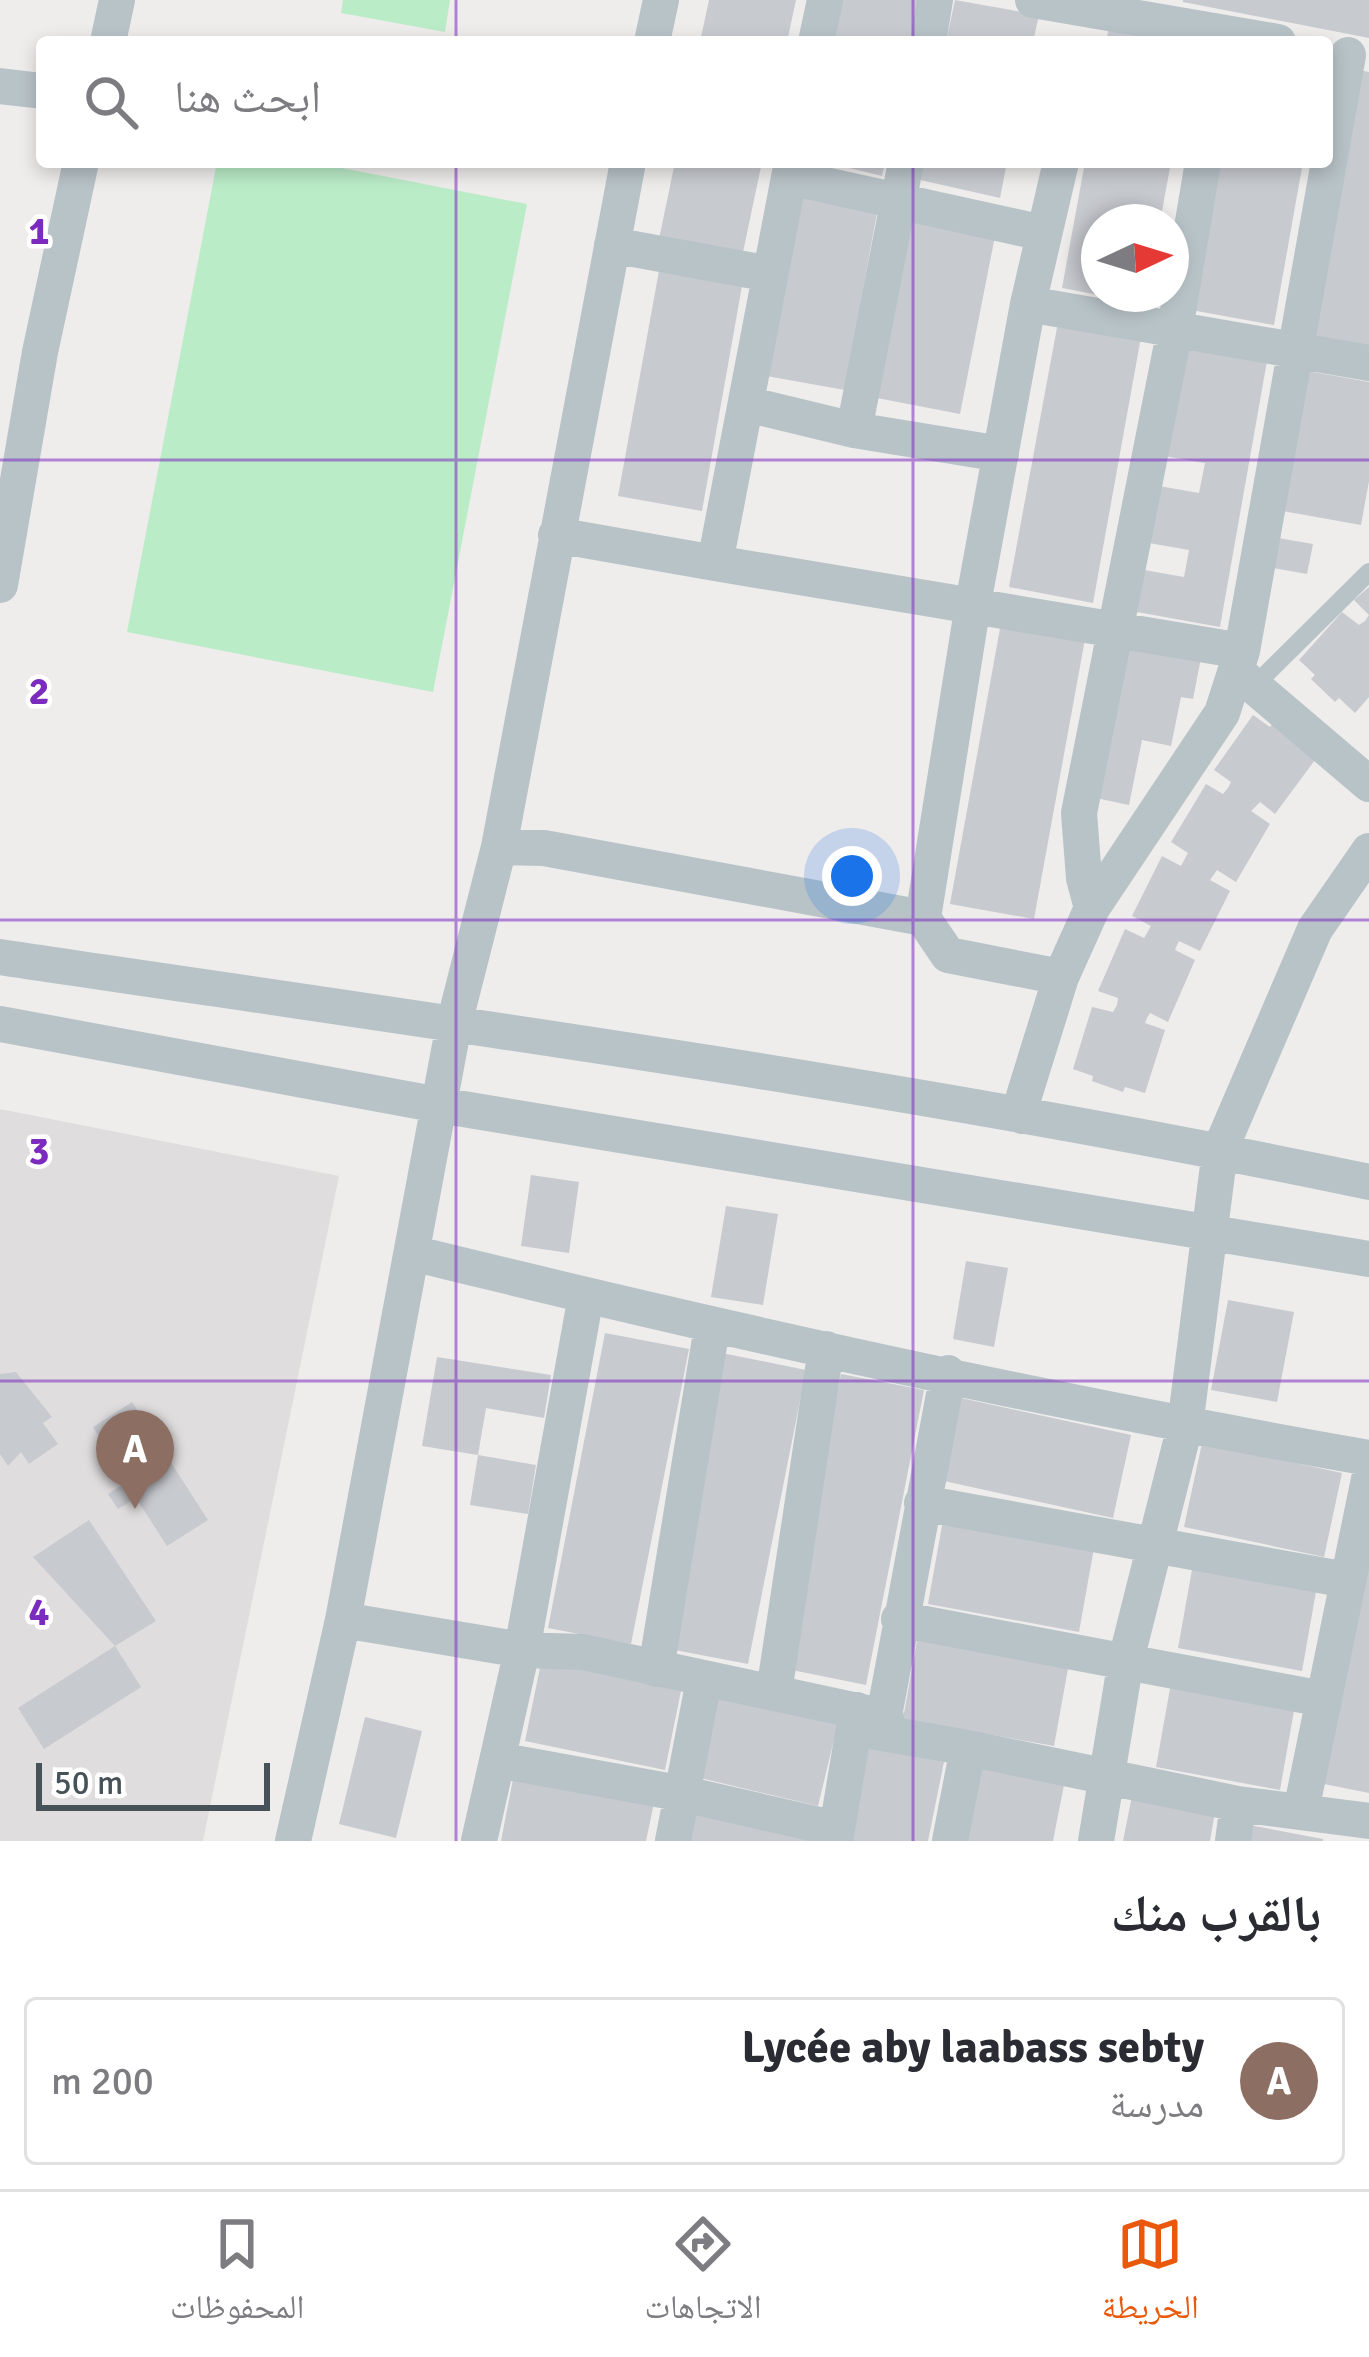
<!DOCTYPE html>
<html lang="ar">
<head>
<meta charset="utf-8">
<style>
	:root { --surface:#fff; --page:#f7f7f7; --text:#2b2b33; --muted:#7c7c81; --line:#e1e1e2; --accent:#ea580c }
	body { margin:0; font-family:Signika,"Noto Naskh Arabic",sans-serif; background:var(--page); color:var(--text); direction:rtl }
	.compass { position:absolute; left:1081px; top:204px; width:108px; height:108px; border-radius:50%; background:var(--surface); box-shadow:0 6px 18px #0003; rotate:86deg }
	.scale { position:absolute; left:36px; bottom:30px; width:234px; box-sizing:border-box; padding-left:12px; border:6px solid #465258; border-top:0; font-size:33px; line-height:42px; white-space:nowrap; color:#465258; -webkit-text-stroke:9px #fff; paint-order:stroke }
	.you { position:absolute; left:852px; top:876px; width:42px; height:42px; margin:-30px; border:9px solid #fff; border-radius:50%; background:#1a73e8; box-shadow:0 0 0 18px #1a73e833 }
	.badge { display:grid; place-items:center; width:78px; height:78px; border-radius:50%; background:var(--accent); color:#fff; font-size:39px; font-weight:700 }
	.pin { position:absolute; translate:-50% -99px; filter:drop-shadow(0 3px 6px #0008) }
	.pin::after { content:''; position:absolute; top:63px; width:42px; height:36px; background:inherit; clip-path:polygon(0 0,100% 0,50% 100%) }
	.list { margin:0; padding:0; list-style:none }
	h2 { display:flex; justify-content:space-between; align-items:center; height:156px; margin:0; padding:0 48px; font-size:51px }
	h2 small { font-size:39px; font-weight:400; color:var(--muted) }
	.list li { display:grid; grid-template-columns:78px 1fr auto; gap:36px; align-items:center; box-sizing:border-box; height:168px; margin:0 24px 24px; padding:0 24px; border:3px solid var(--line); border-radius:12px }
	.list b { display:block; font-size:45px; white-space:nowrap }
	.list p { margin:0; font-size:39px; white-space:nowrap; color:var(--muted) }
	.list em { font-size:39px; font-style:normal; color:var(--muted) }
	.icon { flex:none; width:66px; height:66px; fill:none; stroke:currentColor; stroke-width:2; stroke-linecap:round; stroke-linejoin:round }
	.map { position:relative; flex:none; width:1369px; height:1841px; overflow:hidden; direction:ltr }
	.search { position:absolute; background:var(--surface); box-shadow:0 6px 18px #0003; left:36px; right:36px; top:36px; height:132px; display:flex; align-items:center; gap:30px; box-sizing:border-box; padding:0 42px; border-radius:12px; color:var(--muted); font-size:45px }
	.sheet { height:348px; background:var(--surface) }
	nav { display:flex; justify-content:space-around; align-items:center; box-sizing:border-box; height:168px; border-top:3px solid var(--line); background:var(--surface); font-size:33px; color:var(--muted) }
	nav a { display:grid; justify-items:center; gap:6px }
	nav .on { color:var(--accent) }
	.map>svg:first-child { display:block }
	.education { fill:#e0ddde }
	.green { fill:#bbecc8 }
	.building { fill:#c7cacf }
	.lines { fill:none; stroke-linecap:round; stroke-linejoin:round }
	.lane { stroke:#b8c3c8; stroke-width:18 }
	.street { stroke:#b8c3c8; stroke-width:36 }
	.grid { fill:none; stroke:#7b2cbf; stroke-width:3; stroke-opacity:0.55 }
	.grid-label { font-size:39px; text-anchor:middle; font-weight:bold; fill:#7b2cbf; stroke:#fff; stroke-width:9; stroke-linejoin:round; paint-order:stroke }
</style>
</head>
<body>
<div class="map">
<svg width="1369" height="1841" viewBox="0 0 1369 1841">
	<rect width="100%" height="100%" fill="#efecec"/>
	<path class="education" d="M0,1109L339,1176L203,1841H0Z"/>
	<path class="green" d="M343,0H450L445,32L341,13Z
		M217,162H311L527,204L433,692L127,632Z"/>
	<path class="building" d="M709,0H796L787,42H700Z
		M833,0H920L911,42H824Z
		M955,0L1039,15L1033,42H946Z
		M1183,0H1369V38L1183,2Z
		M1110,22L1192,42H1106Z
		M1354,69L1369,72V347L1306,335Z
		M675,162H762L742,257L659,239Z
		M825,162H885L882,176Z
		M920,162H1007L1000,198L916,179Z
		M1085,162H1171L1160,222H1099V295L1062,288Z
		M1217,162H1303L1274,325L1191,310Z
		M794,192L878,207L845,390L761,375Z
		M913,215L996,231L960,414L877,398Z
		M659,271L742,286L702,511L618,496Z
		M1106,294H1148L1146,304Z
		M1058,322L1141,337L1093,603L1009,587Z
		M1184,346L1267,361L1220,627L1137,612L1144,570L1184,577L1189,550L1149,543L1159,486L1199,493L1205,463L1164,456Z
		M1302,370L1369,382V481L1361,525L1277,510Z
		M1272,537L1313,544L1307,574L1267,567Z
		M1369,587V697L1355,713L1339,698L1335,702L1311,679L1315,675L1299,660L1342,612L1359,625L1365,621L1369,615L1354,600Z
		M1001,623L1085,639L1034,919L950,904Z
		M1118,641L1201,658L1193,699L1181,697L1171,746L1142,740L1129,805L1086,796Z
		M1253,715L1270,727L1274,722L1315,760L1275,814L1260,802L1251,811L1270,824L1236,882L1217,870L1210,880L1230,891L1200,951L1179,941L1177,945L1175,950L1195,960L1168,1022L1150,1013L1147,1018L1145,1023L1165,1030L1145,1093L1125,1087L1123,1092L1092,1081L1093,1076L1073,1069L1092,1007L1113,1012L1117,1005L1118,998L1098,991L1125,929L1144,938L1151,926L1132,916L1162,856L1181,866L1188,853L1171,842L1206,784L1223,794L1228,788L1231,782L1214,770Z
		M531,1175L579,1182L569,1253L521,1246Z
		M726,1206L778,1214L763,1305L711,1297Z
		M966,1261L1008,1268L994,1347L953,1339Z
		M1228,1300L1294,1312L1277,1402L1211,1390Z
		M605,1333L689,1349L631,1644L548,1628Z
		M722,1353L806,1370L748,1664L664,1648Z
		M437,1357L551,1375L544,1418L486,1408L478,1455L536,1465L528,1514L470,1505L478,1455L422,1446Z
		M16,1372L52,1417L43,1423L58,1444L29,1464L21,1452L8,1466L0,1454V1374Z
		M841,1374L924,1390L866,1685L782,1668Z
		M961,1398L1131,1435L1113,1518L944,1481Z
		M132,1402L208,1520L167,1546L136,1498L118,1509L108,1494L127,1482L93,1427Z
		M1202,1443L1342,1473L1324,1557L1184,1527Z
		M1369,1510V1793L1314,1782Z
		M89,1520L156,1621L115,1646L33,1557Z
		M943,1520L1094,1548L1079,1632L928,1604Z
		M1193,1564L1317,1586L1302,1671L1178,1648Z
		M918,1635L1069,1663L1054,1746L903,1719Z
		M115,1646L141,1687L44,1749L18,1708Z
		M542,1658L682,1686L665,1770L525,1741Z
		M1171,1683L1295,1705L1280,1790L1156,1767Z
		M716,1694L838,1723L818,1806L696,1777Z
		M365,1717L422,1731L396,1838L339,1824Z
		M860,1746L944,1762L928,1841H841Z
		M981,1768L1064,1785L1053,1841H966Z
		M514,1774L654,1803L646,1841H501Z
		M1132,1796L1215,1812L1210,1841H1123Z
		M687,1810L811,1841H680Z
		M1249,1825L1323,1839V1841H1246Z"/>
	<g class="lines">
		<path class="lane" d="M1254,686L1369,572"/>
		<path class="street" d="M1033,0L1278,42
			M108,42L117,0
			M652,42L661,0
			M816,42L825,0
			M928,42L935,0
			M0,86L42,91
			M1061,162L1028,304L973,604L923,918L948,955L1061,977
			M789,177L1043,233
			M612,245L770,274
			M1028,304L1369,363
			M746,404L854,430L906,162
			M854,430L1001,454
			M556,535L715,563L792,162
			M715,563L1242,651
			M0,585L40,352L81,162
			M1236,671L1369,784
			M499,847L544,848L923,918
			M1092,908L1084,878L1079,813L1175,329L1203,162
			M0,957C457,1025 917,1087 1369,1182
			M0,1024L439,1105L1369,1259
			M1022,1116L1024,1096L1061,977L1092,908L1222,713L1242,651L1348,55
			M412,1253C729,1331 1048,1402 1369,1458
			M922,1503L1347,1580
			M899,1619L1323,1699
			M343,1620L522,1650L583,1652L886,1717
			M656,1669L712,1327
			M774,1692L826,1349
			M854,1728L968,1748L1238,1804L1369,1821
			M881,1732L948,1373
			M498,1760L684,1794L837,1829
			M1301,1811L1369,1479
			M293,1841L343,1620L454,1024L499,847L628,162
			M479,1841L522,1650L586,1296
			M673,1841L704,1680
			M835,1841L857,1710
			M950,1841L968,1748
			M1096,1841L1126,1660L1185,1426L1220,1150L1315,929L1369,851
			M1233,1841L1238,1804"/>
	</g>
	<path class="grid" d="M456,0V42M913,0V42M456,162V1841M913,162V1841M0,460H1369M0,920H1369M0,1381H1369"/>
	<g class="grid-label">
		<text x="39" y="244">1</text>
		<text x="39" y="704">2</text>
		<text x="39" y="1164">3</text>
		<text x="39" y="1625">4</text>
	</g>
</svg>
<svg class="compass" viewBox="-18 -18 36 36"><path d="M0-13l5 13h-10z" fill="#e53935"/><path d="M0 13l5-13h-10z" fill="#7c7c81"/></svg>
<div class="scale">50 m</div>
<div class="you"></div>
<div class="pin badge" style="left:135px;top:1509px;background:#8d6e63">A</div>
<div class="search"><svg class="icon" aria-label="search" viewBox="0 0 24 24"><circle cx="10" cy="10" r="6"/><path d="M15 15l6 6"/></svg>ابحث هنا</div>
</div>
<section class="sheet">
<h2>بالقرب منك<small></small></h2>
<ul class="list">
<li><span class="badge" style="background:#8d6e63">A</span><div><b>Lycée aby laabass sebty</b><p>مدرسة</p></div><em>200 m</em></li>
</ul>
</section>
<nav>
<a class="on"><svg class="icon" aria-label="map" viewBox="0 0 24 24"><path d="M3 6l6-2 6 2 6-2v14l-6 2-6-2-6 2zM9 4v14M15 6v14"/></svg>الخريطة</a>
<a><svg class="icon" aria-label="directions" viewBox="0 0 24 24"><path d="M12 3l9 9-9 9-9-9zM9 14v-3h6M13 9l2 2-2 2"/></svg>الاتجاهات</a>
<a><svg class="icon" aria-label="saved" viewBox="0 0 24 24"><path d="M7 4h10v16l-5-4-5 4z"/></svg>المحفوظات</a>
</nav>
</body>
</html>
